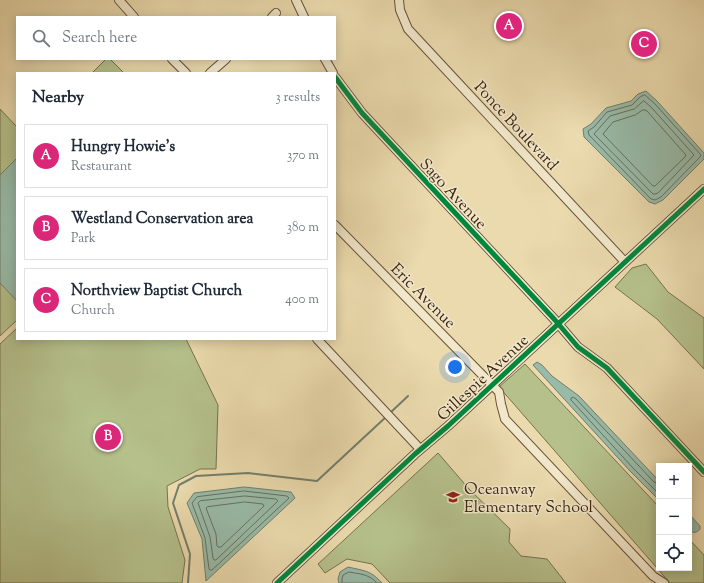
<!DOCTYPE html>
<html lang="en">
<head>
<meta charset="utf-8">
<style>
	:root { --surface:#fff; --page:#f6f6f7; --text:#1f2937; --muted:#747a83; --line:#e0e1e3; --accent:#db2777 }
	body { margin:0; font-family:"Sorts Mill Goudy",serif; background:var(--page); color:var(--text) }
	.controls { position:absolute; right:12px; bottom:12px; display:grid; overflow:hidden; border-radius:0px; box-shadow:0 2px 10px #0003 }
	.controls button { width:36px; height:36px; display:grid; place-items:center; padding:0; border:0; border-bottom:1px solid var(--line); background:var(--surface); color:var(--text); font:20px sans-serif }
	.you { position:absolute; left:455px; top:367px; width:14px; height:14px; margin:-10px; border:3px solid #fff; border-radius:50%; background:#1a73e8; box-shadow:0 0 0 6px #1a73e833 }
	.badge { display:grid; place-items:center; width:26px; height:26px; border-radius:50%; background:var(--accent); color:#fff; font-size:13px; font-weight:700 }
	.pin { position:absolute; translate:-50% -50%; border:2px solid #fff; box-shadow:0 1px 4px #0006 }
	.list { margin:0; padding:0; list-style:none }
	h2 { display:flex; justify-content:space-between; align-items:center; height:52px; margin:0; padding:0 16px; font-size:17px }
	h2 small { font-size:13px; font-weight:400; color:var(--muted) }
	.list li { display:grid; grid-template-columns:26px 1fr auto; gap:12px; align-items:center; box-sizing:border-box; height:64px; margin:0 8px 8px; padding:0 8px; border:1px solid var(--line); border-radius:0px }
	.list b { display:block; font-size:15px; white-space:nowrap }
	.list p { margin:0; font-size:13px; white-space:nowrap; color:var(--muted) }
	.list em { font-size:13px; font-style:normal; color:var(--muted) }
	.icon { flex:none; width:22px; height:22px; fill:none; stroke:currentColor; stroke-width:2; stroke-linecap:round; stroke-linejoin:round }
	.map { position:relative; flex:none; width:704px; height:583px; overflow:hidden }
	.search { position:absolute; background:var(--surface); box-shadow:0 2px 10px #0003; left:16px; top:16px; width:320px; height:44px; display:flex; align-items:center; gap:10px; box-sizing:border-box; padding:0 14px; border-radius:0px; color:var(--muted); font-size:15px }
	.panel { position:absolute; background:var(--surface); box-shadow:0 2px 10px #0003; left:16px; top:72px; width:320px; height:268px; border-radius:0px }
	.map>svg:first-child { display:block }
	.green { fill:#b5c08b; stroke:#78724e }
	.water { fill:#98bba9; stroke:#737e6c }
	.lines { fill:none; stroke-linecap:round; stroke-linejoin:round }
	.shore { stroke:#6a6f5d; stroke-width:1 }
	.stream { stroke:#737e6c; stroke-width:2 }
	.minor-casing { stroke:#685138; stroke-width:10 }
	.minor { stroke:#f1e7ca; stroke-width:8 }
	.cycleway-casing { stroke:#f1e7ca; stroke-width:8 }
	.cycleway { stroke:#00873e; stroke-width:5 }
	.labels { text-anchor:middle; stroke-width:3; stroke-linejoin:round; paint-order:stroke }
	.street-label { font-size:16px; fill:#3c2311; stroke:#f1e7ca }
	.poi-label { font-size:16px; fill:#3c2311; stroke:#f1e7ca; text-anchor:start }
</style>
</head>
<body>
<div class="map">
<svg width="704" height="583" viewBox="0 0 704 583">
	<rect width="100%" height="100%" fill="#eadaad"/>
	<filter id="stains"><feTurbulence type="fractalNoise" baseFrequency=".005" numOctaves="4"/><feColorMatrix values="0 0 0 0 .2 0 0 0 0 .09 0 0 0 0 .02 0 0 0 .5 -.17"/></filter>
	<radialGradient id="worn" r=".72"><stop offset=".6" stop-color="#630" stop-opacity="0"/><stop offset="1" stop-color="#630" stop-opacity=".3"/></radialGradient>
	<path class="green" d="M106,59H110L124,73H92Z
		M0,109L17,127V320L0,336Z
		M646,264L668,292L704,318V369L657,319L615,287L632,268Z
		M17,328V339H186L218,405L216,469H200L167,486L168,507L185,560L182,583H0V344Z
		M525,364L659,507V568H689V539L704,555V583H670L499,387Z
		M438,453L469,489L510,529L509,542L521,556L547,559L566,583H390L372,564L347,559L325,573L318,564Z"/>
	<path class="water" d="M646,91L657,101L704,153V159L663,200L655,204L649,202L584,137L583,129L591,124L606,108L631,101L638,94Z
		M17,158V301L0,283V175Z
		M537,362L542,365L552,376L579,396L659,481V500L630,471L533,365Z
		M244,487L291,492L295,498L206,581L202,539L187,503L194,493Z
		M689,514L700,526V529C697,533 693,533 689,531Z
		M348,567C365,571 370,570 382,583H339L338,579L340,572Z"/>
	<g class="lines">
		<path class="shore" d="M645,95L655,104L701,155L700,157L661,197L655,200L651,199L589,135L588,131L594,127L607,112L632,105L640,97Z
			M644,101L651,107L694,155L658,193L655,194H653L594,134L610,116L634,109Z
			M643,110H645L647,111L686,155L685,157L655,186H653L603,134L613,122L635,115Z
			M659,484L654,482L576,399L573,397L571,398V400L633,468L659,494
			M244,491L287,496L289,498L212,570H210L209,569L205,538L192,503L197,497Z
			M245,496L276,499L278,501L216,560H214L213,558L210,537L198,503L200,501Z
			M245,502L263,504L264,506L221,547H218L217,546L216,534L206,508L207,507Z
			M342,583V579L343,575L349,572C360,574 369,574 377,583"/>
		<path class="stream" d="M390,413L408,396
			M188,583L190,554L173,503L179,485L196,476L248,473L317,481L387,416"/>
		<g class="minor-casing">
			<path id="minor" d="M119,0L134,17
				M296,0L304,17
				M399,0L400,10L408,29L625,262
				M272,17L276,13
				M172,59L186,73
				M325,59L333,73
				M210,73L226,59
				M335,77L362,113L555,320L578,347L607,368L704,472
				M335,225L499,392L501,404L505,419L653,576L664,583
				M317,339L420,449
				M277,583L415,454L448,426L704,189"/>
		</g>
		<use href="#minor" class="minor"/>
		<g class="cycleway-casing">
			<path id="cycleway" d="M335,77L362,113L555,320L578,347L607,368L704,472
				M277,583L415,454L448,426L704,189"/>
		</g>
		<use href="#cycleway" class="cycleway"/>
	</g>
	<defs>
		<g id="school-bare" transform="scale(1.08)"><path d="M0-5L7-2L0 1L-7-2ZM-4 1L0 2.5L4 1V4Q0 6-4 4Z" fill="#8f2418" stroke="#f1e7ca" stroke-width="2.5" paint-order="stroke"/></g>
	</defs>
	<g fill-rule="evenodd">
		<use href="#school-bare" x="453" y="497"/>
	</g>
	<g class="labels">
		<g class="street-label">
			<text transform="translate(517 125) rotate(47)" y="6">Ponce Boulevard</text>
			<text transform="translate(454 193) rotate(47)" y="6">Sago Avenue</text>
			<text transform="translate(424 295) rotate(45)" y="6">Eric Avenue</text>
			<text transform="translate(482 377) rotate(-43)" y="6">Gillespie Avenue</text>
		</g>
		<g class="poi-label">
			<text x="464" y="494">Oceanway<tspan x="464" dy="18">Elementary School</tspan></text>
		</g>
	</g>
	<rect width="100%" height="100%" filter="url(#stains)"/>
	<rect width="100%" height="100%" fill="url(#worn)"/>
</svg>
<div class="controls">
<button>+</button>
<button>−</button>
<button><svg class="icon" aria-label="locate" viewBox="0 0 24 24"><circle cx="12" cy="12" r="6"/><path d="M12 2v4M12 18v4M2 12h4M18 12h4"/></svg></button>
</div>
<div class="you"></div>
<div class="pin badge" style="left:509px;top:26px">A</div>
<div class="pin badge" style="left:108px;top:437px">B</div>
<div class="pin badge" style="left:644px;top:44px">C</div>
<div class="search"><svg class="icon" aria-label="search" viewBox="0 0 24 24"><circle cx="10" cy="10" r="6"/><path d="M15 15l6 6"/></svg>Search here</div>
<section class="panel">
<h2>Nearby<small>3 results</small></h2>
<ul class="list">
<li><span class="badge">A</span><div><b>Hungry Howie's</b><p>Restaurant</p></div><em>370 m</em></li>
<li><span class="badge">B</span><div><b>Westland Conservation area</b><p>Park</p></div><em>380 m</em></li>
<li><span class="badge">C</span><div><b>Northview Baptist Church</b><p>Church</p></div><em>400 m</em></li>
</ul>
</section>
</div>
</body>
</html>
